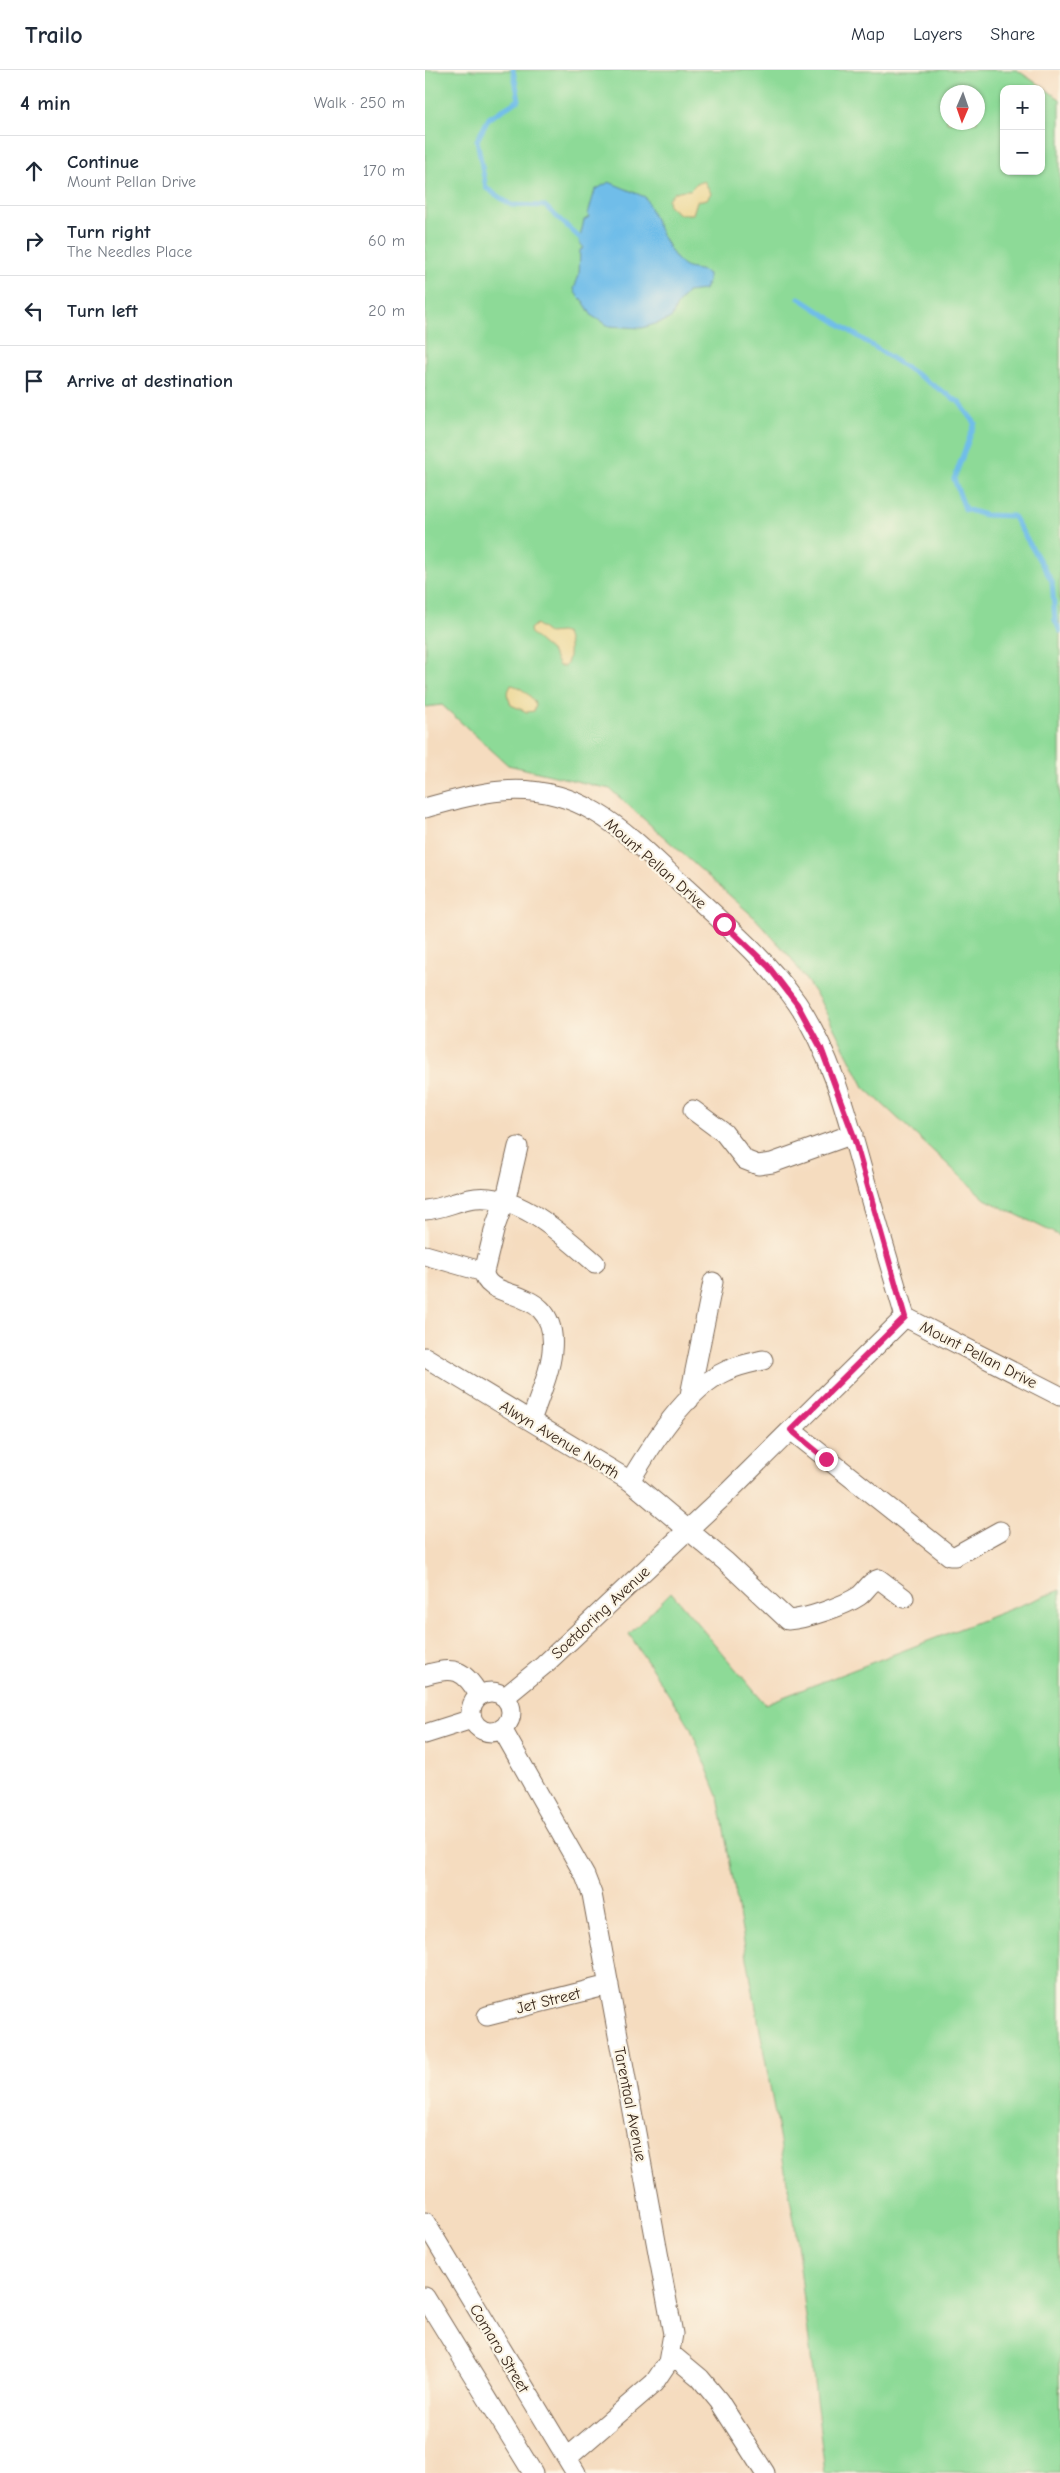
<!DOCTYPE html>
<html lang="en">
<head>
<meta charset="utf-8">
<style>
	:root { --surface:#fff; --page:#f2f2f3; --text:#1f2937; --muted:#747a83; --line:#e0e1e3 }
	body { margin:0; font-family:"Comic Neue",sans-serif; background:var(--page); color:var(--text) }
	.controls { position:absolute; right:15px; top:15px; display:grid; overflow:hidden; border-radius:10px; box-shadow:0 1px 4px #0004 }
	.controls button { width:45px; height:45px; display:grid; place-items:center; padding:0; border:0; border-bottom:1px solid var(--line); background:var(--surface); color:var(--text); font:25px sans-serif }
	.compass { position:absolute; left:515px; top:15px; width:45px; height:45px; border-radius:50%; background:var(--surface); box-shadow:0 1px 4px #0004; rotate:182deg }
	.stop { position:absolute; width:15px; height:15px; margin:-11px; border:4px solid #db2777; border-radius:50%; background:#fff }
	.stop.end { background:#db2777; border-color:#fff; box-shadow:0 1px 5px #0008 }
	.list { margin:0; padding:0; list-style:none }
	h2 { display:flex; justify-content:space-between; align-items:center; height:65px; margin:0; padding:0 20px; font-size:21px }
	h2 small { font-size:16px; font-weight:400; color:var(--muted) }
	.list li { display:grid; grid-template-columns:32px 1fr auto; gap:15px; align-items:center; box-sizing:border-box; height:70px; padding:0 20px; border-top:1px solid var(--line) }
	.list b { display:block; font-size:19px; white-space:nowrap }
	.list p { margin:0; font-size:16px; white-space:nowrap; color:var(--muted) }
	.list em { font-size:16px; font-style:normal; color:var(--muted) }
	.icon { flex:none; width:28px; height:28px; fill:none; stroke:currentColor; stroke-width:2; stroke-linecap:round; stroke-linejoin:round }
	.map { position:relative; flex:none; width:635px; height:2403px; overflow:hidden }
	header { display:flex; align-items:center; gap:30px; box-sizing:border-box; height:70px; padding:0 25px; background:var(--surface); border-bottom:1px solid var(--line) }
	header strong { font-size:24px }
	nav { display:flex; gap:28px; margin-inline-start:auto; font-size:18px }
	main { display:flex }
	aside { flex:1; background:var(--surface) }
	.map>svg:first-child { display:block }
	.green { fill:#8dda97; stroke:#64825a; fill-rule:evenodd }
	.sand { fill:#eeda9e; stroke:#94825e }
	.water { fill:#6fbde9; stroke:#557484 }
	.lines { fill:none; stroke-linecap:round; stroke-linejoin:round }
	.stream { stroke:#6fbde9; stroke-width:5 }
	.minor-casing { stroke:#7c6856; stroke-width:21 }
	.minor { stroke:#fff; stroke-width:19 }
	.route { stroke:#db2777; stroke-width:6 }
	.labels { text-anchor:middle; stroke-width:4.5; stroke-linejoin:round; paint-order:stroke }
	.street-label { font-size:16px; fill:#3b2a1e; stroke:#fcf5e5 }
</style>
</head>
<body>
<header>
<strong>Trailo</strong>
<nav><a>Map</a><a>Layers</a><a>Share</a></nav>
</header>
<main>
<aside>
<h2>4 min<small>Walk · 250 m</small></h2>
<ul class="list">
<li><svg class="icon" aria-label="ahead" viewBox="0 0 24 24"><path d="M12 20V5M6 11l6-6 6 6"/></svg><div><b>Continue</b><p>Mount Pellan Drive</p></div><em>170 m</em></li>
<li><svg class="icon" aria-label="right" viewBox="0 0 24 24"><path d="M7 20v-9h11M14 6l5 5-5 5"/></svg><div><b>Turn right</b><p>The Needles Place</p></div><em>60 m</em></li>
<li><svg class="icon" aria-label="left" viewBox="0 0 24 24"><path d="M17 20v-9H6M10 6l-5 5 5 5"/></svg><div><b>Turn left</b></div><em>20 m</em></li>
<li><svg class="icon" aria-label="arrive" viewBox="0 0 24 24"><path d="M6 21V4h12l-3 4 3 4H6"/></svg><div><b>Arrive at destination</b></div></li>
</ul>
</aside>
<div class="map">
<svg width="635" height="2403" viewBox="0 0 635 2403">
	<rect width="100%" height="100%" fill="#fcf5e5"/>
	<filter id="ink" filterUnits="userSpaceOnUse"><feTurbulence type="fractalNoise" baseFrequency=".02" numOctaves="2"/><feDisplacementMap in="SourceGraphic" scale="10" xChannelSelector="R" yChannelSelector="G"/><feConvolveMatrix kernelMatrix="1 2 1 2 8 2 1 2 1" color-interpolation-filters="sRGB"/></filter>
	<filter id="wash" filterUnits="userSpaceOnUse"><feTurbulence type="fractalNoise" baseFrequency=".0096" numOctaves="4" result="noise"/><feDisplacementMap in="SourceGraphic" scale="20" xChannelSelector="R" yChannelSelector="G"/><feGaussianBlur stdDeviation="1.12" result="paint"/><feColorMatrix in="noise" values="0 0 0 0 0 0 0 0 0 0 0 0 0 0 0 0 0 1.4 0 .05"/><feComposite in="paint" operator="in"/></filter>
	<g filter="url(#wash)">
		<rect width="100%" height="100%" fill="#f5dcbf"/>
		<path class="green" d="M0,0H592L635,29V1166L560,1129L439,1017L394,929L366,888L330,848L185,719L83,695L17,635L0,637ZM579,19H616V101H579ZM522,22H552V52H522Z
			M635,1520V2161L633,2163L635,2403H400L370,2156L293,1726L265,1657L204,1564L246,1522L340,1634Z"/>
		<path class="sand" d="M279,111L286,123L282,129L272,131L268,144H254L244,136L243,129C249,121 255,120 265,120L271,114Z
			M111,554L123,563L136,562L141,564C145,572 146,590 140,596H134L126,581L106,564L105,559Z
			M86,615C95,616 107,626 111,635L109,641L102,642L86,635L82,624Z"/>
		<path class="water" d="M184,112L220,127C230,148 239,175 255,193C263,202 275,197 283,204V211L279,220L262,222L251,237L247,247L240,251L217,258L184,256L167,246L158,231L151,224L149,219L154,205L155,180L159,178L154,172L159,150L164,147L163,144L170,120Z"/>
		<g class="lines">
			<path class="stream" d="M88,0L94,30L64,48L52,70L61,118L86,135L120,136L155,168
				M374,228L534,332L550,353L529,409L540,439L560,445L588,446L627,511L630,550L635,561"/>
		</g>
	</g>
	<g filter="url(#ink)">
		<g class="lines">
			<g class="minor-casing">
				<path id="minor" d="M0,738C25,731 52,723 77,721C156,714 201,762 254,812C295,850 340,887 372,933C408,986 423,1050 440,1110C453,1156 467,1202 480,1247L635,1326
					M268,1040L299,1063L320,1090L333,1095L347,1093L428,1064
					M93,1077L82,1124L70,1157L59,1202C61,1234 134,1212 127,1281C125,1304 113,1329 106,1351
					M0,1140C16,1139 29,1132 44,1129C90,1119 139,1166 170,1193
					M0,1185L59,1202
					M0,1287L205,1411L300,1491L363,1550C381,1549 419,1536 434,1526C441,1521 445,1511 454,1509L479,1528
					M264,1330L288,1212
					M366,1360L525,1486H530L575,1461
					M205,1411C227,1374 261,1319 301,1301C313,1295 326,1293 338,1290
					M0,1605C29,1596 39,1599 54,1625
					M46 1642a20 20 0 1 1 40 0a20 20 0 1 1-40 0Z
					M80,1627L119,1595L301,1424L480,1247
					M77,1659L160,1806L167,1824L248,2264L243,2292L229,2313L142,2388
					M0,1664L47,1649
					M62,1946L184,1915
					M0,2152L151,2403
					M0,2227L108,2403
					M245,2283L275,2308L294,2331L340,2403"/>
			</g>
			<use href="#minor" class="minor"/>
		</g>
	</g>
	<g class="lines" filter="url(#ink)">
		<path class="route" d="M299,854L343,896L372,934L396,978L428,1064L480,1247L366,1360L401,1389"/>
	</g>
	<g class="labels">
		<g class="street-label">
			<text transform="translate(231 793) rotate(41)" y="6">Mount Pellan Drive</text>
			<text transform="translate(554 1284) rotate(27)" y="6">Mount Pellan Drive</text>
			<text transform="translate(135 1369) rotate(31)" y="6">Alwyn Avenue North</text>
			<text transform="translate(175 1542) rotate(-43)" y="6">Soetdoring Avenue</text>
			<text transform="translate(123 1930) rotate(-14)" y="6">Jet Street</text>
			<text transform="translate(206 2034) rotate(79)" y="6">Tarentaal Avenue</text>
			<text transform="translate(75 2278) rotate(59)" y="6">Comaro Street</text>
		</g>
	</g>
</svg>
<div class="controls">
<button>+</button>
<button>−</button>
</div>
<svg class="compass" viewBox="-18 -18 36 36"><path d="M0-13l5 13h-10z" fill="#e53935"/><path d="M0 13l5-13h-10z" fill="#747a83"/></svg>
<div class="stop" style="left:299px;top:854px"></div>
<div class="stop end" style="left:401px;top:1389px"></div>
</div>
</main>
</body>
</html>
